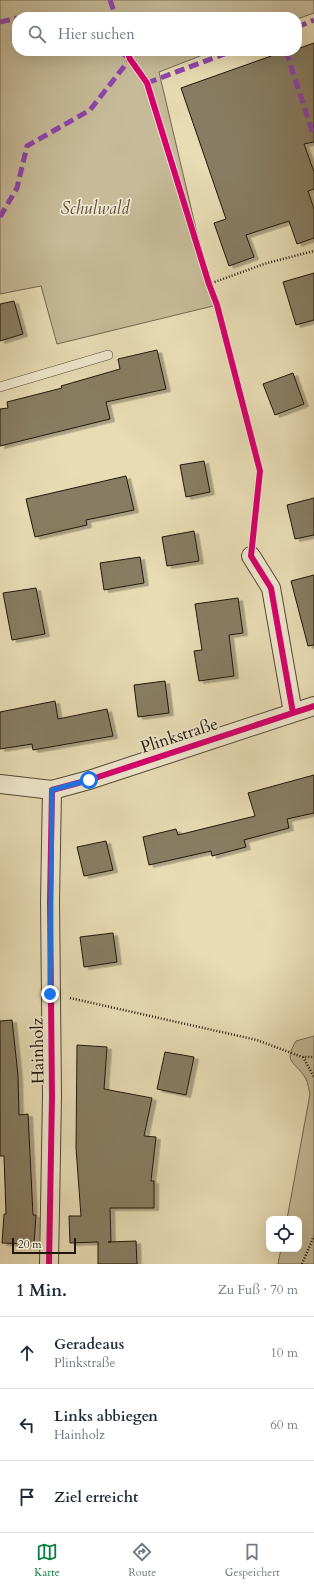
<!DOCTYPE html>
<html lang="de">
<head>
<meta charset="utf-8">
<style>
	:root { --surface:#fff; --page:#f6f6f7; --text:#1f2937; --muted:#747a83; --line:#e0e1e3; --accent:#0b8043 }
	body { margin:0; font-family:Cardo,serif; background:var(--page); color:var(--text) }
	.controls { position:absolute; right:12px; bottom:12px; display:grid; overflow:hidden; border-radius:8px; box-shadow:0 4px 16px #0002 }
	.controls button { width:36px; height:36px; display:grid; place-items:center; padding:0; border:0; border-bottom:1px solid var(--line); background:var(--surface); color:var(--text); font:20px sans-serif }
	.scale { position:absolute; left:12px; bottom:10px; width:64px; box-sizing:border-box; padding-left:4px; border:2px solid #21160a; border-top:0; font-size:11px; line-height:14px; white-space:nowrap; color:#21160a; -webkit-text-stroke:3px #f0e8cf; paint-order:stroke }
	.stop { position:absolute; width:12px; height:12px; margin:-9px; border:3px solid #1a73e8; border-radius:50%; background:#fff }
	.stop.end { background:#1a73e8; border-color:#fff; box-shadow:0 1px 4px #0008 }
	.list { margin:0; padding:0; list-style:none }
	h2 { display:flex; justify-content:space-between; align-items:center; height:52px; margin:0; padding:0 16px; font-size:17px }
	h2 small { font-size:13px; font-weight:400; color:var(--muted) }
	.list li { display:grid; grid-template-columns:26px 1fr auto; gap:12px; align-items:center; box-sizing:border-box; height:72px; padding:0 16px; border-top:1px solid var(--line) }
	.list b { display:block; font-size:15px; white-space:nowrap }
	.list p { margin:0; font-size:13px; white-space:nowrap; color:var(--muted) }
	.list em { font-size:13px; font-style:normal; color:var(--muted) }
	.icon { flex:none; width:22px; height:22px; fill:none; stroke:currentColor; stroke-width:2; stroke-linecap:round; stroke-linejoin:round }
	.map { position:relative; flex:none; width:314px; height:1264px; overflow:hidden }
	.search { position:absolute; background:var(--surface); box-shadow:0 4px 16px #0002; left:12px; right:12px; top:12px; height:44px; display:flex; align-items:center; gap:10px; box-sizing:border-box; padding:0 14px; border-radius:16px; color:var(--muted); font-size:15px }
	.sheet { height:268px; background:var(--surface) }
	nav { display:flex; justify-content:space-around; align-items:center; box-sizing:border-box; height:56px; border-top:1px solid var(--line); background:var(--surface); font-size:11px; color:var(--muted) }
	nav a { display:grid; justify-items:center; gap:2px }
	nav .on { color:var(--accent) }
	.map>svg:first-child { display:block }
	.green { fill:#c6ba98; stroke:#746851 }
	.building { fill:#887d63; stroke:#21160a; filter:url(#shadow) }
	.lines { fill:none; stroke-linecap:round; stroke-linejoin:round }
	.service-casing { stroke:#534835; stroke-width:10 }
	.minor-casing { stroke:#534835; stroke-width:20 }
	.path { stroke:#21160a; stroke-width:2.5; stroke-dasharray:1 2; stroke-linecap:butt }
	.service { stroke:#f0e8cf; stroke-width:9 }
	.minor { stroke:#f0e8cf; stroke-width:18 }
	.quiet { stroke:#8e44ad; stroke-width:5; stroke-dasharray:10 5; stroke-linecap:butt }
	.cycleway-casing { stroke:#f0e8cf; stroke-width:8 }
	.cycleway { stroke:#d6006c; stroke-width:6 }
	.route { stroke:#1a73e8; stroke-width:5 }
	.labels { text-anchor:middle; stroke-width:3.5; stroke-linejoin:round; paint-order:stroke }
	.park-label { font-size:17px; font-style:italic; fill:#5b4f3c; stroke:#f0e8cf }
	.street-label { font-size:17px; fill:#21160a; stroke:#f0e8cf }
</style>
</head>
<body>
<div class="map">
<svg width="314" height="1264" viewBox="0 0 314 1264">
	<defs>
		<filter id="shadow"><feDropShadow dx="4.5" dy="2.5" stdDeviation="0" flood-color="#0004"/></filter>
	</defs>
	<rect width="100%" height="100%" fill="#e8dcb5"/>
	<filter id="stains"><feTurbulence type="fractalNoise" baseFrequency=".005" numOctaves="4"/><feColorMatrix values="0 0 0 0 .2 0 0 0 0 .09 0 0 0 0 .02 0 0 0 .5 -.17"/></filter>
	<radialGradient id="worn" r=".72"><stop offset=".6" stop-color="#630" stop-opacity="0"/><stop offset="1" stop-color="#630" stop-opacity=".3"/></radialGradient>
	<path class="green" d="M0,0H314V13L297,19V17H17V51H213L159,72L209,284L217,305L57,344L41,286L0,294Z
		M314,1036V1264H278L281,1249H299V1219H287L310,1094C309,1090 308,1083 306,1079C296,1061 282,1064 296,1041Z"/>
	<path class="building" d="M314,43V142L304,144L314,172V189L308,191L314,209V238L297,244L289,221L246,235L254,257L229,266L214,223L226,219L181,88L274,55L297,51V49Z
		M314,273V320L296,325L283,282Z
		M14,301L23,334L0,341V304Z
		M157,350L166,389L106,402L110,419L0,446V409L8,408L7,402L62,388L61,386L120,369L118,359Z
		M293,373L304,404L275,415L263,384Z
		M204,461L210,492L186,497L180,465Z
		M126,476L134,510L86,520L87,525L35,537L26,499Z
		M314,498V535L295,539L287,505Z
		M194,531L199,561L167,566L162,537Z
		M140,557L144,583L104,590L100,563Z
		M314,575V645L308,646L291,581Z
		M36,588L45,634L12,640L3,593Z
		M238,598L243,633L229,635L234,676L199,681L194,651L202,650L195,604Z
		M165,681L169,713L138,717L134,685Z
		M55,701L58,719L107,709L113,736L33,750L32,744L0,749V712Z
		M314,775V813L287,819L289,828L244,840L246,847L212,856L211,851L149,865L143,837L176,829L178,835L255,816L248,793Z
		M106,841L113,870L84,876L77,847Z
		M113,933L117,962L84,967L80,937Z
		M12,1020L18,1075L19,1115L28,1114L33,1215H36L34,1244L2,1243L4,1214H6L4,1156H0V1021Z
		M77,1045L107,1047L104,1089L152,1098L144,1136L156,1137L151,1181H154V1208H110L111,1242H108L136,1241L137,1264H98V1242L70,1243L69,1216H81L76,1148Z
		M165,1052L194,1057L186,1095L157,1089Z"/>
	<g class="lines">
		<g class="service-casing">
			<path id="service" d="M0,387L108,355"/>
		</g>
		<g class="minor-casing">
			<path id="minor" d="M251,556L271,588L293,713
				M0,784L52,790L89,780L314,706
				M49,1264L52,1096L50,901L52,790"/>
		</g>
		<path class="path" d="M209,284L267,263L314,251
			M70,998L257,1040L302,1057H314
			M303,1057L314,1077
			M302,1264L314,1236"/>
		<use href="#service" class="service"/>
		<use href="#minor" class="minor"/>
		<path class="quiet" d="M110,0L116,17
			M20,17L28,15L56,17
			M0,22L17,18
			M297,27L314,20
			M119,51L129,58
			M286,51L314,137
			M147,83L232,51
			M0,217L17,188L27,146L90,110L130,59"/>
		<g class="cycleway-casing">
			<path id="cycleway" d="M127,51L130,59L147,83L209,284L217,305L260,471L251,556L271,588L293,713
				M49,1264L52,1096L50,901L52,790L89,780L314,706"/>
		</g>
		<use href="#cycleway" class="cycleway"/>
	</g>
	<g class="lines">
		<path class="route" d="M50,994L52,790L89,780"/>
	</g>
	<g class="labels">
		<g class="park-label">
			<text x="95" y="214">Schulwald</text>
		</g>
		<g class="street-label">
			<text transform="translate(179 735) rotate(-18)" y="6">Plinkstraße</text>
			<text transform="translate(37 1051) rotate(-91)" y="6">Hainholz</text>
		</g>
	</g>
	<rect width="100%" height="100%" filter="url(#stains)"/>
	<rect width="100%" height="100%" fill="url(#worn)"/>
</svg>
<div class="controls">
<button><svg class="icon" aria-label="locate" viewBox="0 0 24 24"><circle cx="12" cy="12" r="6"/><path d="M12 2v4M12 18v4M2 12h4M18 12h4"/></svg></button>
</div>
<div class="scale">20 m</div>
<div class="stop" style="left:89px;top:780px"></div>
<div class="stop end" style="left:50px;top:994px"></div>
<div class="search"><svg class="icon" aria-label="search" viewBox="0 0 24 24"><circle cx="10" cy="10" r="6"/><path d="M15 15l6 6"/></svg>Hier suchen</div>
</div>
<section class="sheet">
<h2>1 Min.<small>Zu Fuß · 70 m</small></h2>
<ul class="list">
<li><svg class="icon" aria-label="ahead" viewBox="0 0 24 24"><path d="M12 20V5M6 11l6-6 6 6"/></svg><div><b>Geradeaus</b><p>Plinkstraße</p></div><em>10 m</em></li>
<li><svg class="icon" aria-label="left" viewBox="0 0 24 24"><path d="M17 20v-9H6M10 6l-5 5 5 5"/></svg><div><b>Links abbiegen</b><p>Hainholz</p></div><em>60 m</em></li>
<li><svg class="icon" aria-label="arrive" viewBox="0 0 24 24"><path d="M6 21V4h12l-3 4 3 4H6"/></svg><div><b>Ziel erreicht</b></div></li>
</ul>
</section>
<nav>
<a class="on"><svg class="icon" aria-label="map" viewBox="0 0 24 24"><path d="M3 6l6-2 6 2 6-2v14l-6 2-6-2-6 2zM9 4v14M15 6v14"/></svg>Karte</a>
<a><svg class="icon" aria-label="directions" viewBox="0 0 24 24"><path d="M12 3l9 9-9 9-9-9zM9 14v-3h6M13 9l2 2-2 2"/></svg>Route</a>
<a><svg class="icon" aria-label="saved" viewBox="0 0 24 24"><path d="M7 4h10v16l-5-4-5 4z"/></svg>Gespeichert</a>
</nav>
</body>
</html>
